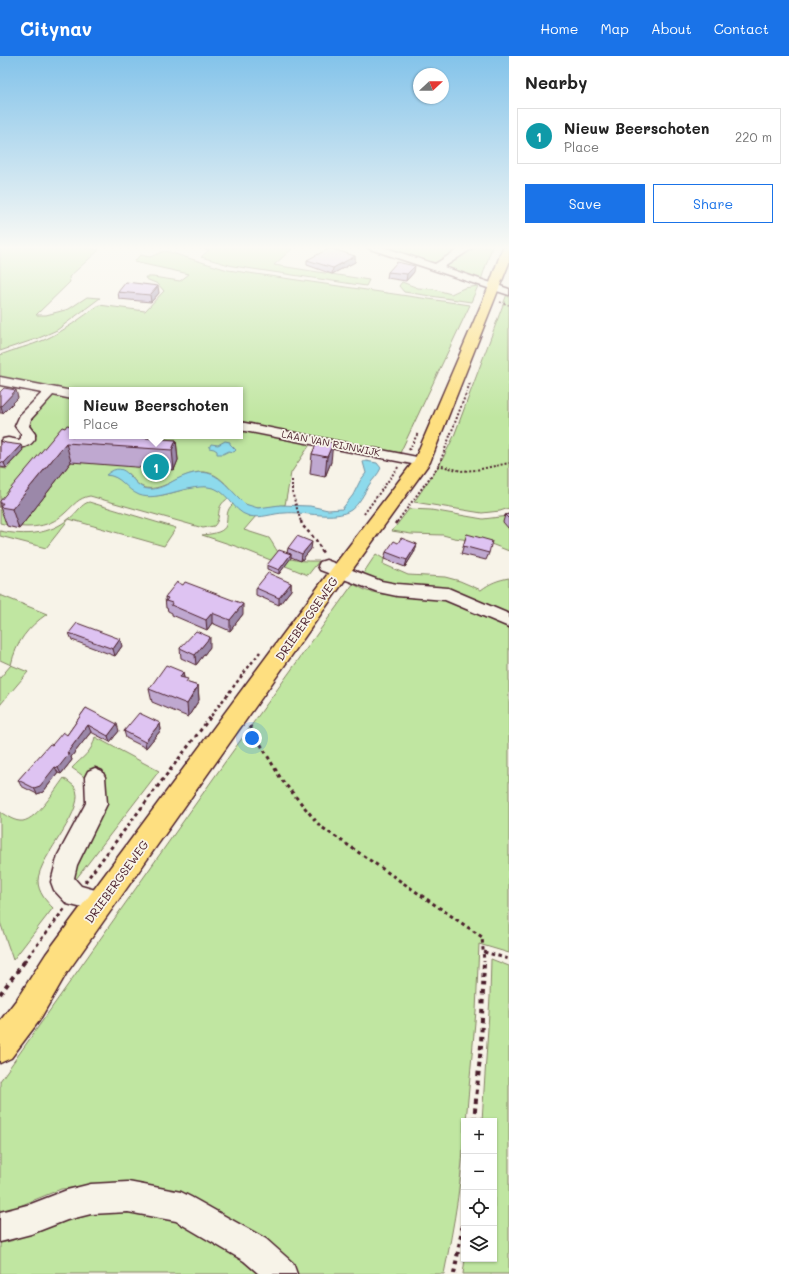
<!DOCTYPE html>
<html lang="en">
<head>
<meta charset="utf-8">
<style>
	:root { --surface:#fff; --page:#f6f6f6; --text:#222; --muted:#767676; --line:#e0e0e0; --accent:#1a73e8 }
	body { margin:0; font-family:Mali,sans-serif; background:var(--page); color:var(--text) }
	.controls { position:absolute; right:12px; bottom:12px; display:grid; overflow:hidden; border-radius:0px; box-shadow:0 1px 3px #0004 }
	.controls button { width:36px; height:36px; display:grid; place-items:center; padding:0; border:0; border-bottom:1px solid var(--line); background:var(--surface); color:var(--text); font:20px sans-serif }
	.compass { position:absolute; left:413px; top:12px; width:36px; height:36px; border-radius:50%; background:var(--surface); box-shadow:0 1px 3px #0004; rotate:68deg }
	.you { position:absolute; left:252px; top:682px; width:14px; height:14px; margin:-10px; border:3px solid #fff; border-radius:50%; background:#1a73e8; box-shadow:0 0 0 6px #1a73e833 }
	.badge { display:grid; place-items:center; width:26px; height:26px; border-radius:50%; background:var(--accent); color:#fff; font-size:13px; font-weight:700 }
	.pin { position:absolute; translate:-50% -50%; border:2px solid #fff; box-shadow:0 1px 4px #0006 }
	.popup { position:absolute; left:69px; top:331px; width:174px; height:52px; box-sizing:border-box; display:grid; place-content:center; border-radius:0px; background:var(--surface); filter:drop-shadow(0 1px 3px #0005); font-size:13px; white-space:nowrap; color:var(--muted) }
	.popup b { font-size:15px; color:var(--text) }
	.popup::after { content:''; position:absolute; left:50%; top:100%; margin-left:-8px; border:8px solid transparent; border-top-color:var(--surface) }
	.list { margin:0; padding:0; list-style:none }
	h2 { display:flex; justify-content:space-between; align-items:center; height:52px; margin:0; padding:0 16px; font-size:17px }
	h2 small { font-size:13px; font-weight:400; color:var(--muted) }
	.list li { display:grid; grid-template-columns:26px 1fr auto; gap:12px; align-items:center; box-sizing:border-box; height:56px; margin:0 8px 8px; padding:0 8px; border:1px solid var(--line); border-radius:0px }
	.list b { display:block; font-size:15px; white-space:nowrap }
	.list p { margin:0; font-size:13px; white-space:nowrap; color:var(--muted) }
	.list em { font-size:13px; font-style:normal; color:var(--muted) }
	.actions { display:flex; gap:8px; padding:12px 16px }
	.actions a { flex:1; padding:9px 0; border:1px solid var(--accent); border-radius:0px; text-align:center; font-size:14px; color:var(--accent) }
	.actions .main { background:var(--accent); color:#fff }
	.icon { flex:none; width:22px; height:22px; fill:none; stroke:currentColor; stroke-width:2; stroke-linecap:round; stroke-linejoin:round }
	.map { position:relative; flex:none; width:509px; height:1218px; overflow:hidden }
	header { display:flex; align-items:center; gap:24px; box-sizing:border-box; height:56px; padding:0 20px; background:var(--accent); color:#fff }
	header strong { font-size:19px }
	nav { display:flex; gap:22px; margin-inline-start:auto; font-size:14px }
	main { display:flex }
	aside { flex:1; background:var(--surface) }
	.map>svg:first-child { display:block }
	.green { fill:#c0e6a1; stroke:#858266 }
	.water { fill:#8ddaec; stroke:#728f9f }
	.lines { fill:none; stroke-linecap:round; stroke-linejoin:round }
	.minor-casing { stroke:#4a1f2b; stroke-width:3 }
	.major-casing { stroke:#4a1f2b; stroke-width:3 }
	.path-far4 { stroke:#4a1f2b; stroke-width:1.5; stroke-dasharray:2 2; stroke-linecap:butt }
	.path-far3 { stroke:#4a1f2b; stroke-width:2; stroke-dasharray:2 2; stroke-linecap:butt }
	.path-far2 { stroke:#4a1f2b; stroke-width:2.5; stroke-dasharray:3 3; stroke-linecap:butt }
	.path-far1 { stroke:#4a1f2b; stroke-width:3; stroke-dasharray:3.5 3.5; stroke-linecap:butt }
	.path { stroke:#4a1f2b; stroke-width:4; stroke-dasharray:4.5 4.5; stroke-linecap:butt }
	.minor { fill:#f7f3e8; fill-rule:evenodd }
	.major { fill:#fedf80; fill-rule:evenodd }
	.wall { fill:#bfa8d0; stroke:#4a1f2b }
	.shaded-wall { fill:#9b88a9; stroke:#4a1f2b }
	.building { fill:#dec3f2; stroke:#4a1f2b }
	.labels { text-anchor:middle; stroke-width:3.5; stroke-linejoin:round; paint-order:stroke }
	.far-street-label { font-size:10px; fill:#4a1f2b; stroke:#f7f3e8 }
	.street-label { font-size:12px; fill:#4a1f2b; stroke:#f7f3e8 }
</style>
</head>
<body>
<header>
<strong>Citynav</strong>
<nav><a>Home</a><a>Map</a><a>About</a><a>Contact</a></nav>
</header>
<main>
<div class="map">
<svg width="509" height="1218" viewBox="0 0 509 1218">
	<rect width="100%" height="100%" fill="#f7f3e8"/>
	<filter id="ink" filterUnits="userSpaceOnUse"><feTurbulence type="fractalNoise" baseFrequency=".025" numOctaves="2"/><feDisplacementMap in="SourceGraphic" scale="8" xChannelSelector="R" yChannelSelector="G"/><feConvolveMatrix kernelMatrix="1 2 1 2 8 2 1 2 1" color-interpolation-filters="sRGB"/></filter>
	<g filter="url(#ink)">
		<path class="green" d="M0,191H79L99,194L69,221L70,226L36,259H46L69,253L87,241L100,242L57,274L39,282L0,295Z
			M194,191H294L274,209L369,224L366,230L233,210L201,201L209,194Z
			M378,191H492L481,224Z
			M165,195L228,214L470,249L400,397L240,367V334H72V336L0,322V299C15,293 30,290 44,284C64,275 81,262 99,249L145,255L164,235L158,228L146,223L145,221H153L180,225L189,218L134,206L140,199L150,201Z
			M402,226L418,232L433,233L451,238L464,232L478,230L471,246L404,236L399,230Z
			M507,238H509V452L500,455L482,457L414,446L440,408L454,380Z
			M50,338L72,342V380H240V374L311,387L291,417L285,449C273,449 261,455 249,450C232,442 225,417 203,416C177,415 149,452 130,418L107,419C126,420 128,441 153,440C177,440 208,417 229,442C213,451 223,461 214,470L203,472L90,440C78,442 74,449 65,457C47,474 23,473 0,467V412L7,413L11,408L4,406L8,401L16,402L31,382H34L37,379L31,376L27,367Z
			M89,446L176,472L164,490L69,463L46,492L0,480V475C26,480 49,479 70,462C77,457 81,448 89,446Z
			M233,448L249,460H256L244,474L269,482C272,486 275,492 278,496C288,506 306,505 319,505L308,519L238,491L202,479C241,476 218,461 233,448Z
			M409,453L431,454L483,463L509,460V495L486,486L454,482L443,479L411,478L392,475Z
			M376,498L384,503L383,508L408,519L445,521L460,525L481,534C490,527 498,524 509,522V562L470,544L384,527L362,519Z
			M353,528L367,535L383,538L440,540L509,571V897L479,888L476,955L466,1065H464C464,1116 454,1168 444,1218H295L112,1128L61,1133L0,1158V1025L225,706Z
			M0,539L47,558C28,571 16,586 11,609L28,616L0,649V622L11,609L0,604Z
			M95,681L159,715L66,836C73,807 92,754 87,727C86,720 77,716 72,712C82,701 92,697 95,681Z
			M64,722C67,725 71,727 74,730C90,752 38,800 38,825C38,836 46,845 53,852L13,904L0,866V756C7,760 15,766 23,765C38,762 55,734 64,722Z
			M491,903L509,910V1218H463L465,1203H494V1065H482L490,941Z
			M117,1155C128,1156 140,1156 151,1158C192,1166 227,1192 259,1218H0V1187L11,1185L70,1159Z"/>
		<path class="water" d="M225,385L230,386V388L236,394L234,396L229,395L223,398H217V395L214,393L209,392L211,388L218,389Z
			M366,405L377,407L381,412C378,419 373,423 369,429C364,438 359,448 351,454C335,465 304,455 285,457C273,457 261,463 249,460C231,455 229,433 208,431C185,429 157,446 139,439C125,433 122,420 106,419C128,400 131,433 149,433C158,434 168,428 175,424C213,405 220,424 245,448L258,452L280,449L310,450L328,454L342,453L353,439L360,425L366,417L363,406Z"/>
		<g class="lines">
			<g class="minor-casing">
				<path id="minor" d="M368,191H383L435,208L462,191H474L444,211L509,233V239L370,193Z
					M0,321L72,335V343L53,339L31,363L29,370L35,378V383C27,395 15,392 3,389L1,386L3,383L8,382L19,384L21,382V378L15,370L20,359L42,337L0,329Z
					M240,366L422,402L427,403L429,406L427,409L422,410L240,374Z
					M326,504L381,525L397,528L448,532L509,558V571L445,544L397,540L378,536L320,514L318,510L320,506Z
					M95,712L102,715L105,721L107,748L77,809L74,822L81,830L110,838L113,846L110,854L102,857L67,848L54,834L51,826L58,799L86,747L85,721L88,715Z
					M128,1126L181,1136L191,1141L266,1183L293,1207L297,1218H259L244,1205L176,1165L128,1156L91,1158L67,1164L31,1178L0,1186V1156L31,1148L67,1134L91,1128Z"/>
			</g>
			<g class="major-casing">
				<path id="major" d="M503,191H509V207L430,406L347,521L66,918L39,965L11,1002L0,1007V965L17,943L46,898L333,511L414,405L487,235Z"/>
			</g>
			<path class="path-far4" d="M500,246L509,249"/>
			<path class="path-far3" d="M409,394L418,377
				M438,409L461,415L476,414L509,407
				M292,424V436L301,466
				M364,458L399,410
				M397,466L439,409L470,327"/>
			<path class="path-far2" d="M301,465L302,469L316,484L324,499
				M395,468L397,465
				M211,660L260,596"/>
			<path class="path-far1" d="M250,670L281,723L320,770L482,881L484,906
				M85,826L212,659
				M484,896L509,903
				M24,906L65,852"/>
			<path class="path" d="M0,938L25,905
				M474,1065L481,990L484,905
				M454,1218L464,1162"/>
			<use href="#minor" class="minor"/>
			<use href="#major" class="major"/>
		</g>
		<path class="wall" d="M355,200V206L332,218L307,209V204Z
			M388,216H414L406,225L387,222Z
			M118,236L159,237L151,246L119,243Z
			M0,336L18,342L3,357H0Z
			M72,380L176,384L178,404L174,414L71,406L19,473L7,470L0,451V445Z
			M318,384L331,406L325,421L310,418L312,398Z
			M0,385L23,394L6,412L0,411Z
			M509,458V473L503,466L505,459Z
			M467,478L489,497L486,504L461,498Z
			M288,492L311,493L301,505L291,501L279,518L267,513V509L287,497Z
			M415,495L405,511L384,503L386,496Z
			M291,527V534L279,549L256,539V532Z
			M165,541L243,558L230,575L212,567L207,574L172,559V557L168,555L167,552H166Z
			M69,577L122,590L115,600L72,584Z
			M210,591L196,609L181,602L180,592Z
			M183,616L184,622L188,627L198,630L199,644L188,661L152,646L149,633Z
			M86,652L119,675L110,686L91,676L71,701L72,704L61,718L58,717L43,736L37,738L21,730L18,724L52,689L67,679Z
			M160,667L161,674L146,692L126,682L124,675Z"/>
		<path class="shaded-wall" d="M355,200V206L332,218L333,212Z
			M415,210L414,216L406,225L407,218Z
			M158,230L159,237L151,246L150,239Z
			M16,334L18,342L3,357L1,350Z
			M176,384L178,404L174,414L172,394Z
			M66,387L71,406L19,473L12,453Z
			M333,387L331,406L325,421L327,401Z
			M21,389L23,394L6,412L4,407Z
			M312,486L311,493L301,505L302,498Z
			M417,488L415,495L405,511L407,504Z
			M291,498V502L279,518V514Z
			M291,527V534L279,549V542Z
			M243,548V558L230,575V564Z
			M212,557V567L207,574L206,564Z
			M210,581V591L196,609L195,599Z
			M120,583L122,590L115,600L113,593Z
			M183,616L185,629L180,621Z
			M198,630L199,644L188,661L187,648Z
			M160,667L161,674L146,692L145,686Z
			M117,668L119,675L110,686L108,680Z
			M88,669L91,676L71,701L72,704L61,718L58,712L67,697Z
			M55,711L58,717L43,736L37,738L34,732Z"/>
		<path class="building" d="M330,192L355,200L333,212L307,204Z
			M397,206L415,210L407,218L388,216Z
			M126,226L158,230L150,239L118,236Z
			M4,332L16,334L1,350H0V336Z
			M67,369L72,370V380H119L176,384L172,394L66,387L12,453L0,451L3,447H0V445L62,371L65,372Z
			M318,384L333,387L327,401L312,398Z
			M0,385L6,387L21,389L4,407L0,406Z
			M509,458V463L505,459Z
			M467,478L492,485L489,497L463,490Z
			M297,480L312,486L302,498L288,492Z
			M401,482L417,488L407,504L386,496L394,485L398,487Z
			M279,494L291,498L279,514L267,509Z
			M268,517L291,527L279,542L256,532Z
			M177,526L183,529L185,526L243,548L230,564L212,557L206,564L171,549L172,547L166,545L168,542L165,541Z
			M77,567L120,583L113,593L69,577Z
			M196,575L210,581L195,599L180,592Z
			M166,609L183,616L180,621L188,623L186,626L198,630L187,648L149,633Z
			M86,652L117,668L108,680L88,669L67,697L69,698L58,712L55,711L40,730L34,732L18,724L50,688L52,689L63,676L67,679Z
			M139,657L160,667L145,686L124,675Z"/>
	</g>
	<linearGradient id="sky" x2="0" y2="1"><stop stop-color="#83c3ea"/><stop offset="0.53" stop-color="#fbfaf5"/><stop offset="1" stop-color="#fbfaf5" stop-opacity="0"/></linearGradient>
	<rect width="509" height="362" fill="url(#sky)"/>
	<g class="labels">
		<g class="far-street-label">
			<text transform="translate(331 387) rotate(11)" y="4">LAAN VAN RIJNWIJK</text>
		</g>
		<g class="street-label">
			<text transform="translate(307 563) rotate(-55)" y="4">DRIEBERGSEWEG</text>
			<text transform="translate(117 826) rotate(-54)" y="4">DRIEBERGSEWEG</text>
		</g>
	</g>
</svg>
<div class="controls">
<button>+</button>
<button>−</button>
<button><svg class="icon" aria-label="locate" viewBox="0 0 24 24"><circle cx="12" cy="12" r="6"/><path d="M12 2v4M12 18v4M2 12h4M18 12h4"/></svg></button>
<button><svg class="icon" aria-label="layers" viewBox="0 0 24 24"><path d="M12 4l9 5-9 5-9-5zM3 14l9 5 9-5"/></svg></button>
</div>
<svg class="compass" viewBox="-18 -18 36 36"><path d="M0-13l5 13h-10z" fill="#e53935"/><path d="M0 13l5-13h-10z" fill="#767676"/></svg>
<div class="you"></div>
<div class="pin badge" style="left:156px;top:411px;background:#0f9aa8">1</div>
<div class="popup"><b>Nieuw Beerschoten</b>Place</div>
</div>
<aside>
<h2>Nearby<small></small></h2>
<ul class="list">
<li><span class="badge" style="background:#0f9aa8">1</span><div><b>Nieuw Beerschoten</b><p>Place</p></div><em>220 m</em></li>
</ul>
<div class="actions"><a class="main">Save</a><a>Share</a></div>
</aside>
</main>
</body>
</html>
